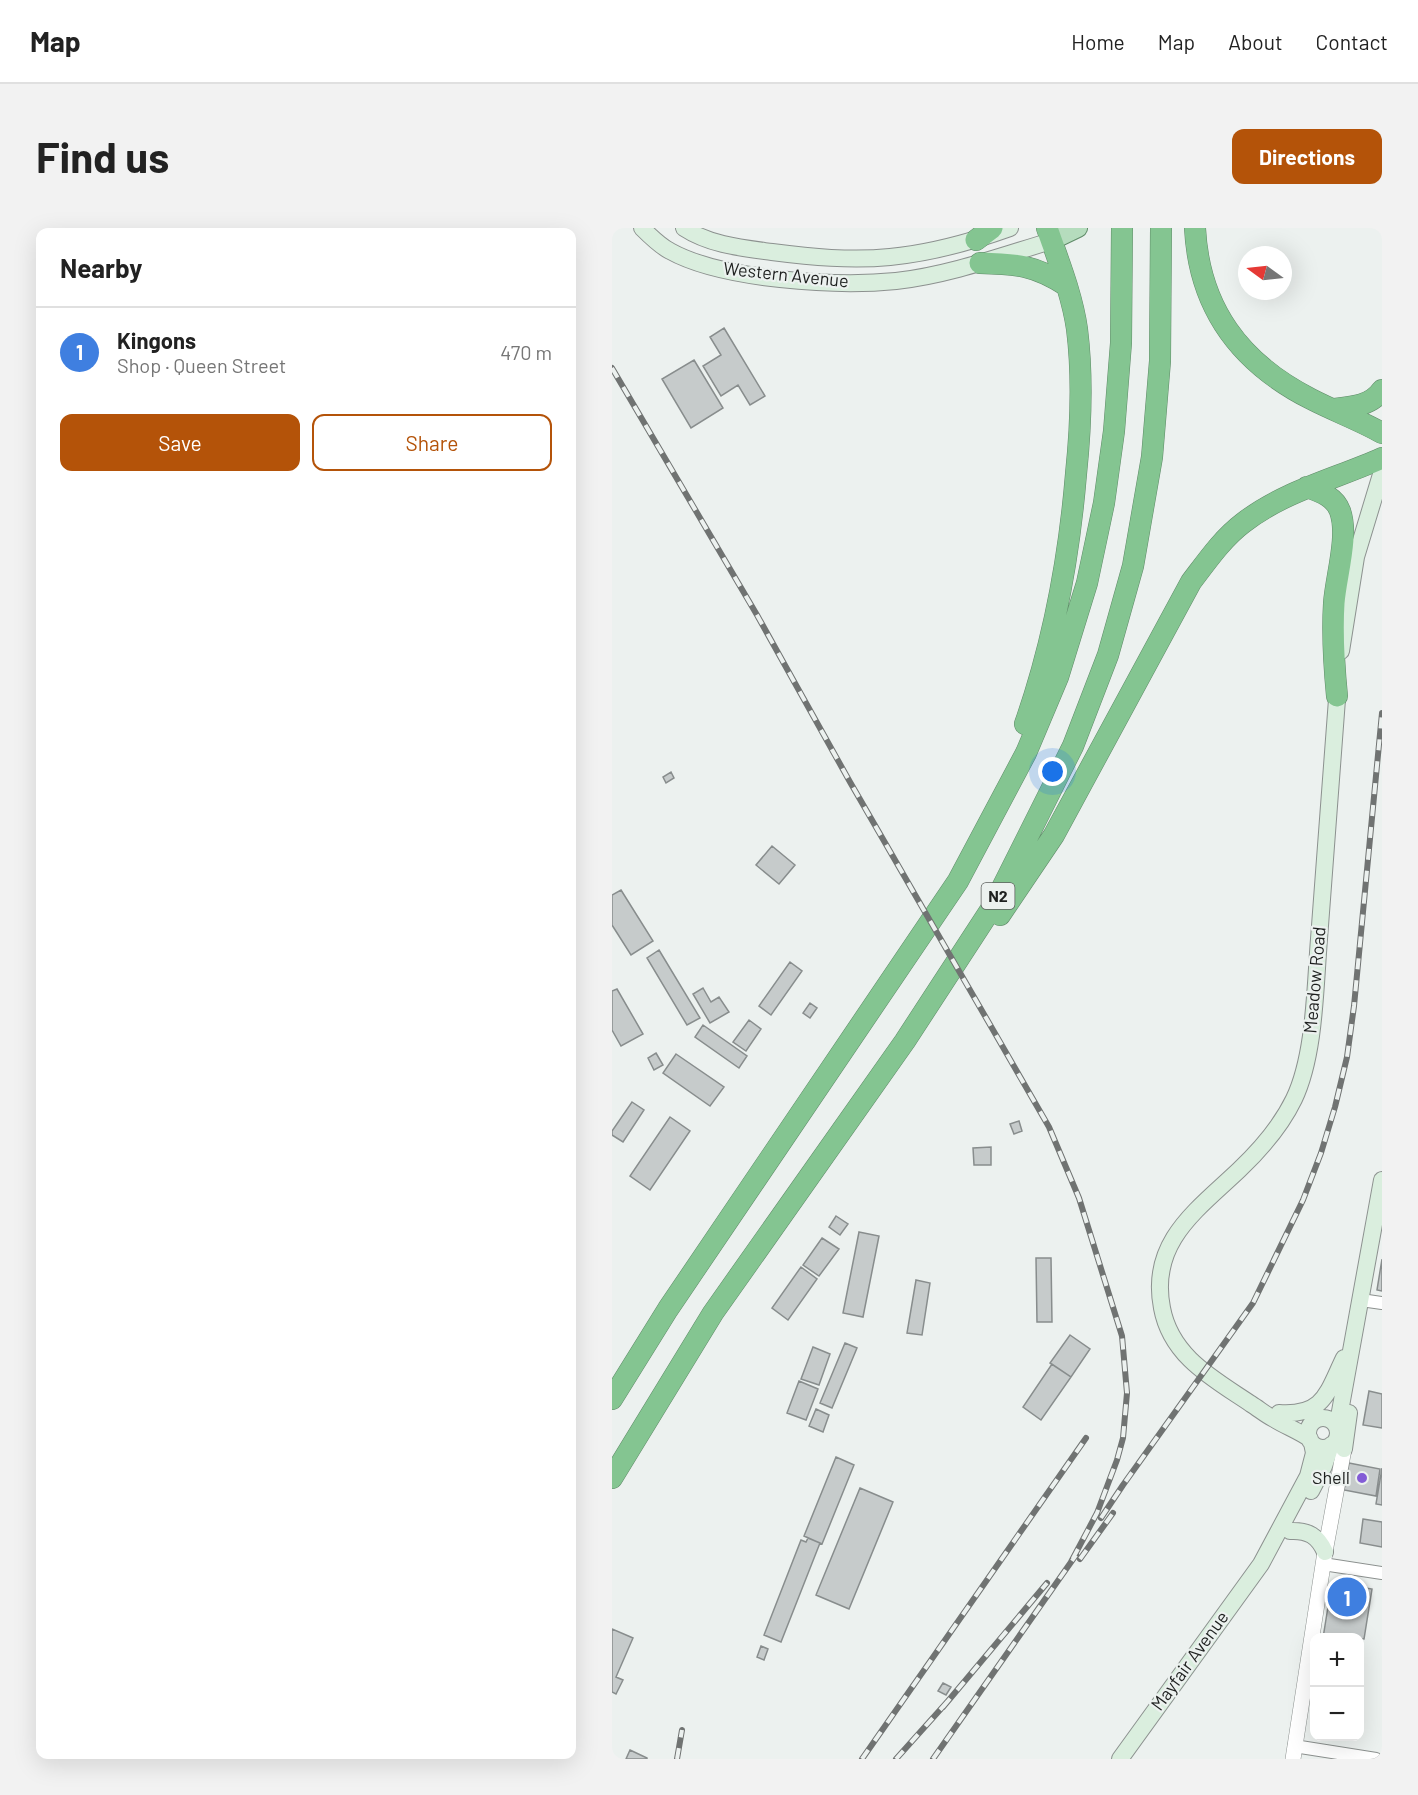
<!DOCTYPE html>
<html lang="en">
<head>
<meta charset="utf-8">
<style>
	:root { --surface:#fff; --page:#f2f2f2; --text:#222; --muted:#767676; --line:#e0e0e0; --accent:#b45309 }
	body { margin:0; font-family:Barlow,sans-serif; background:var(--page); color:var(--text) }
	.controls { position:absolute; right:18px; bottom:18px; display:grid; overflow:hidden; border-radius:12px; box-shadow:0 6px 24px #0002 }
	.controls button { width:54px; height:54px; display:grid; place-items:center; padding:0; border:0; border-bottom:2px solid var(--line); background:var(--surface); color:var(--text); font:30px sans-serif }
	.compass { position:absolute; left:626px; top:18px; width:54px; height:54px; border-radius:50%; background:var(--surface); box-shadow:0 6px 24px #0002; rotate:285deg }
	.you { position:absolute; left:441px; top:544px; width:21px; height:21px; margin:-15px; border:4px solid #fff; border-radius:50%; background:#1a73e8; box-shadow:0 0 0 9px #1a73e833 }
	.badge { display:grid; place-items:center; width:39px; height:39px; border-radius:50%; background:var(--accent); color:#fff; font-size:20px; font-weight:700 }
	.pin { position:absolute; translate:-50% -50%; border:3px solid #fff; box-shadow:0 2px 6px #0006 }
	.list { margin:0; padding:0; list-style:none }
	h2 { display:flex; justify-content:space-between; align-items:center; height:78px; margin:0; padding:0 24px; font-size:26px }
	h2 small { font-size:20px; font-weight:400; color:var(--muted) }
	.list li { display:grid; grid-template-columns:39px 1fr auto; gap:18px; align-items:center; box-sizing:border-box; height:90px; padding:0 24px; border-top:2px solid var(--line) }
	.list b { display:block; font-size:22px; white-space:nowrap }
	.list p { margin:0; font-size:20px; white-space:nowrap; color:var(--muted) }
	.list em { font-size:20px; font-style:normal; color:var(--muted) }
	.actions { display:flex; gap:12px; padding:18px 24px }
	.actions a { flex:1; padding:14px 0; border:2px solid var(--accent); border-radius:12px; text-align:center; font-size:21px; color:var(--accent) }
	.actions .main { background:var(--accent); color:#fff }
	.map { position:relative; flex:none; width:770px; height:1531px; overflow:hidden; border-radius:12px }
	header { display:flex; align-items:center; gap:36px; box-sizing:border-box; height:84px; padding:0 30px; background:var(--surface); border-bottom:2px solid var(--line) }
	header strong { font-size:28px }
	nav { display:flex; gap:33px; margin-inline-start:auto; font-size:21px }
	.intro { display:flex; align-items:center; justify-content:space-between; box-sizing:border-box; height:144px; padding:0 36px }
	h1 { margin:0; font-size:42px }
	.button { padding:15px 27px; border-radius:12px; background:var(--accent); color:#fff; font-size:21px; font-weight:700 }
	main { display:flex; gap:36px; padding:0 36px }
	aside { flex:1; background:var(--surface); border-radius:12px; box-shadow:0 6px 24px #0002 }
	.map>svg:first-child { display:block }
	.building { fill:#c6cbcb; stroke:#888d8d; stroke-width:1.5 }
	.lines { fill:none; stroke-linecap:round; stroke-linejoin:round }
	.minor-casing { stroke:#8c918f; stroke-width:14 }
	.tertiary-casing { stroke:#8c918f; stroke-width:16 }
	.secondary-casing { stroke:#8c918f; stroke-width:18 }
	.primary-casing { stroke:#608b69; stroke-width:20 }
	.motorway-casing { stroke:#608b69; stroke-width:22 }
	.minor { stroke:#fff; stroke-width:12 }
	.tertiary { stroke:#fff; stroke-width:15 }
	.secondary { stroke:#daeede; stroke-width:16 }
	.primary { stroke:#b5dcbd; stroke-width:18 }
	.motorway { stroke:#84c591; stroke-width:21 }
	.rail-casing { stroke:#707372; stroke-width:6 }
	.rail { stroke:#ecf1ef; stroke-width:4; stroke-dasharray:11; stroke-linecap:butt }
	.poi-dot { fill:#835cd6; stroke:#ecf1ef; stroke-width:2 }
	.labels { text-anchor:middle; stroke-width:4.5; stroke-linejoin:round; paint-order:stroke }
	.shield { fill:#ecf1ef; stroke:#5c5f5d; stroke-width:1.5 }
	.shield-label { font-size:16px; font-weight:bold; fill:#1e201f }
	.street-label { font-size:18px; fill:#1e201f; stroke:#ecf1ef }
	.poi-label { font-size:18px; fill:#1e201f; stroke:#ecf1ef; text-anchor:end }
</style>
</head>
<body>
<header>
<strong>Map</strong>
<nav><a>Home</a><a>Map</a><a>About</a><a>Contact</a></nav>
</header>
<div class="intro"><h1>Find us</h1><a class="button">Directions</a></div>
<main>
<aside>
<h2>Nearby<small></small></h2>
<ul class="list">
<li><span class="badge" style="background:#3f7fe0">1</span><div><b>Kingons</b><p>Shop · Queen Street</p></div><em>470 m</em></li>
</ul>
<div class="actions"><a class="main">Save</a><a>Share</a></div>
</aside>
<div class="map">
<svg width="770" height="1531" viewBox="0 0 770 1531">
	<rect width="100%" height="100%" fill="#ecf1ef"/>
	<path class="building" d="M112,100L153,168L138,177L126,157L109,168L91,138L109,127L98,109Z
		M82,132L111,180L79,200L50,151Z
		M59,544L62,550L54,555L51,549Z
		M160,618L183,637L167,656L144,637Z
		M9,662L41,713L19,727L0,697V667Z
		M47,722L88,790L75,797L35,730Z
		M178,734L190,743L159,787L147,778Z
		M91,760L99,774L107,769L117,784L98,795L81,766Z
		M5,761L31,806L9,818L0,802V763Z
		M198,775L205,780L198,790L191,785Z
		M137,792L149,801L134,823L121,814Z
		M91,797L135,828L127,840L83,809Z
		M44,825L51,837L42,842L36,830Z
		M64,826L112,859L98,878L51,845Z
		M20,874L32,882L11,914L0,907V903Z
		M58,889L78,903L38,962L18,948Z
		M407,893L410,903L402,906L398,896Z
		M379,919V937H362L361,920Z
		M224,988L236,996L228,1007L217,999Z
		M247,1004L267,1008L251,1089L231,1085Z
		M210,1010L227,1021L207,1048L191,1037Z
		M424,1030H439L440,1094H425Z
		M770,1031V1063L765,1062Z
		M189,1039L205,1051L176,1092L160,1080Z
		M304,1052L318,1055L310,1107L295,1105Z
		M458,1107L478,1121L459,1149L438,1135Z
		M233,1115L245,1120L220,1180L208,1175Z
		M201,1119L218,1126L207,1157L189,1151Z
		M440,1136L459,1149L429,1192L411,1179Z
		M187,1153L206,1161L194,1192L175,1185Z
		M757,1163L770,1166V1200L751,1197Z
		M204,1181L217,1187L211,1204L197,1198Z
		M224,1229L242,1237L210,1316L192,1308Z
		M737,1235L768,1241L764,1268L732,1262Z
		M770,1240V1277L764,1276Z
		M248,1260L281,1274L237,1381L204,1367Z
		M751,1291L770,1294V1319L748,1315Z
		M196,1310L208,1315L169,1414L152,1407L189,1312L194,1314Z
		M720,1354L760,1361L752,1411L738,1409L711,1410Z
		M0,1401L21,1410L4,1449L11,1452L4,1466L0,1464Z
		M149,1418L156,1421L152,1432L145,1429Z
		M331,1455L339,1459L334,1467L326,1463Z
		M18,1522L35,1530V1531H14Z"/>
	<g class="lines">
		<g class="minor-casing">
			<path id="minor" d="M749,1072L770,1075
				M711,1336L770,1345
				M682,1518L764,1531"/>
		</g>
		<g class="tertiary-casing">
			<path id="tertiary" d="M681,1531L713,1324L732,1221L728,1209"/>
		</g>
		<g class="secondary-casing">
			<path id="secondary" d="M30,0C39,9 48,18 58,23C110,52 225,59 284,53C337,47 389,28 439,13
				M72,0C98,17 130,20 160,24C199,29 239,33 278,29C319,25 359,14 398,0
				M729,423L744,329L770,243
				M667,1185C712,1188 715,1165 732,1130
				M696 1205a15 15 0 1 1 30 0a15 15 0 1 1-30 0Z
				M725,1200L770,952
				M698,1211C687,1203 673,1198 662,1191C654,1187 647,1181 639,1176C602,1151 559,1129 550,1080C537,1014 585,982 627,942C649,921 669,898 682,871C703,827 703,760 707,711C713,627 720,542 726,458
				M732,1221L737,1185
				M699,1263L712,1238L719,1217
				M678,1303C696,1302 706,1308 713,1324
				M508,1531L649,1336L696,1248L702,1225L700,1215"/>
		</g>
		<g class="primary-casing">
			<path id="primary" d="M439,13L466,0"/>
		</g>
		<g class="motorway-casing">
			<path id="motorway" d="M583,0C587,80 628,135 699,171C722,183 747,192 770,205
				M364,12L380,0
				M368,35C405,36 423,37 455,58
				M721,181C740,179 759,178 770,162
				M695,259C709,264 723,269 728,283C737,308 724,348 722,375C720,407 722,437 725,468
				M413,496C441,416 457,331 464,246C469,198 471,149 465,101C460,66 446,32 435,0
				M388,687L442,607L579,354C595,333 610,311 631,295C672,263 723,251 770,230
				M0,1171L56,1081L346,653L414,525L446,449L475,355L492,275L502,203L509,115L510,0
				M0,1250L101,1085L293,813L381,678L461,518L496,427L521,338L540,229L548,133L549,0"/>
		</g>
		<use href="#minor" class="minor"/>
		<use href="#tertiary" class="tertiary"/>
		<use href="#secondary" class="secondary"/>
		<use href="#primary" class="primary"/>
		<use href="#motorway" class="motorway"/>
		<g class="rail-casing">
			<path id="rail" d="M0,140L145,387L238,554L437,899L467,970L510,1108L515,1165L511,1210L505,1232L485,1285L459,1334
				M489,1290L511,1257L641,1075L691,972L709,925L723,879L735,829L742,778L770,485
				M468,1331L501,1285
				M331,1479L435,1355
				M65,1531L70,1502
				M250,1531L474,1210
				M284,1531L336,1473
				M321,1531L464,1327"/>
		</g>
		<use href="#rail" class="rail"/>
	</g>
	<circle class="poi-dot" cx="750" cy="1250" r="6"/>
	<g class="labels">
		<rect class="shield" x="369.5" y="655" width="33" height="26" rx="4.5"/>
		<g class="shield-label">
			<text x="386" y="674">N2</text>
		</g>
		<g class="street-label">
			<text transform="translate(174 47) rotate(6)" y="6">Western Avenue</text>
			<text transform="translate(703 752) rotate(-85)" y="6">Meadow Road</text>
			<text transform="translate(578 1433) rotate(-54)" y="6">Mayfair Avenue</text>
		</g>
		<g class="poi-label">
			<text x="738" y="1256">Shell</text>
		</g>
	</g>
</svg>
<div class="controls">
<button>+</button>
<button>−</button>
</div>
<svg class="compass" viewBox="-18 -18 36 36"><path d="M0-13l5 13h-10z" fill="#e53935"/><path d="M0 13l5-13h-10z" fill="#767676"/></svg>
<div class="you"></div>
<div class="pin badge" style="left:735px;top:1369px;background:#3f7fe0">1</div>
</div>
</main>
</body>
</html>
